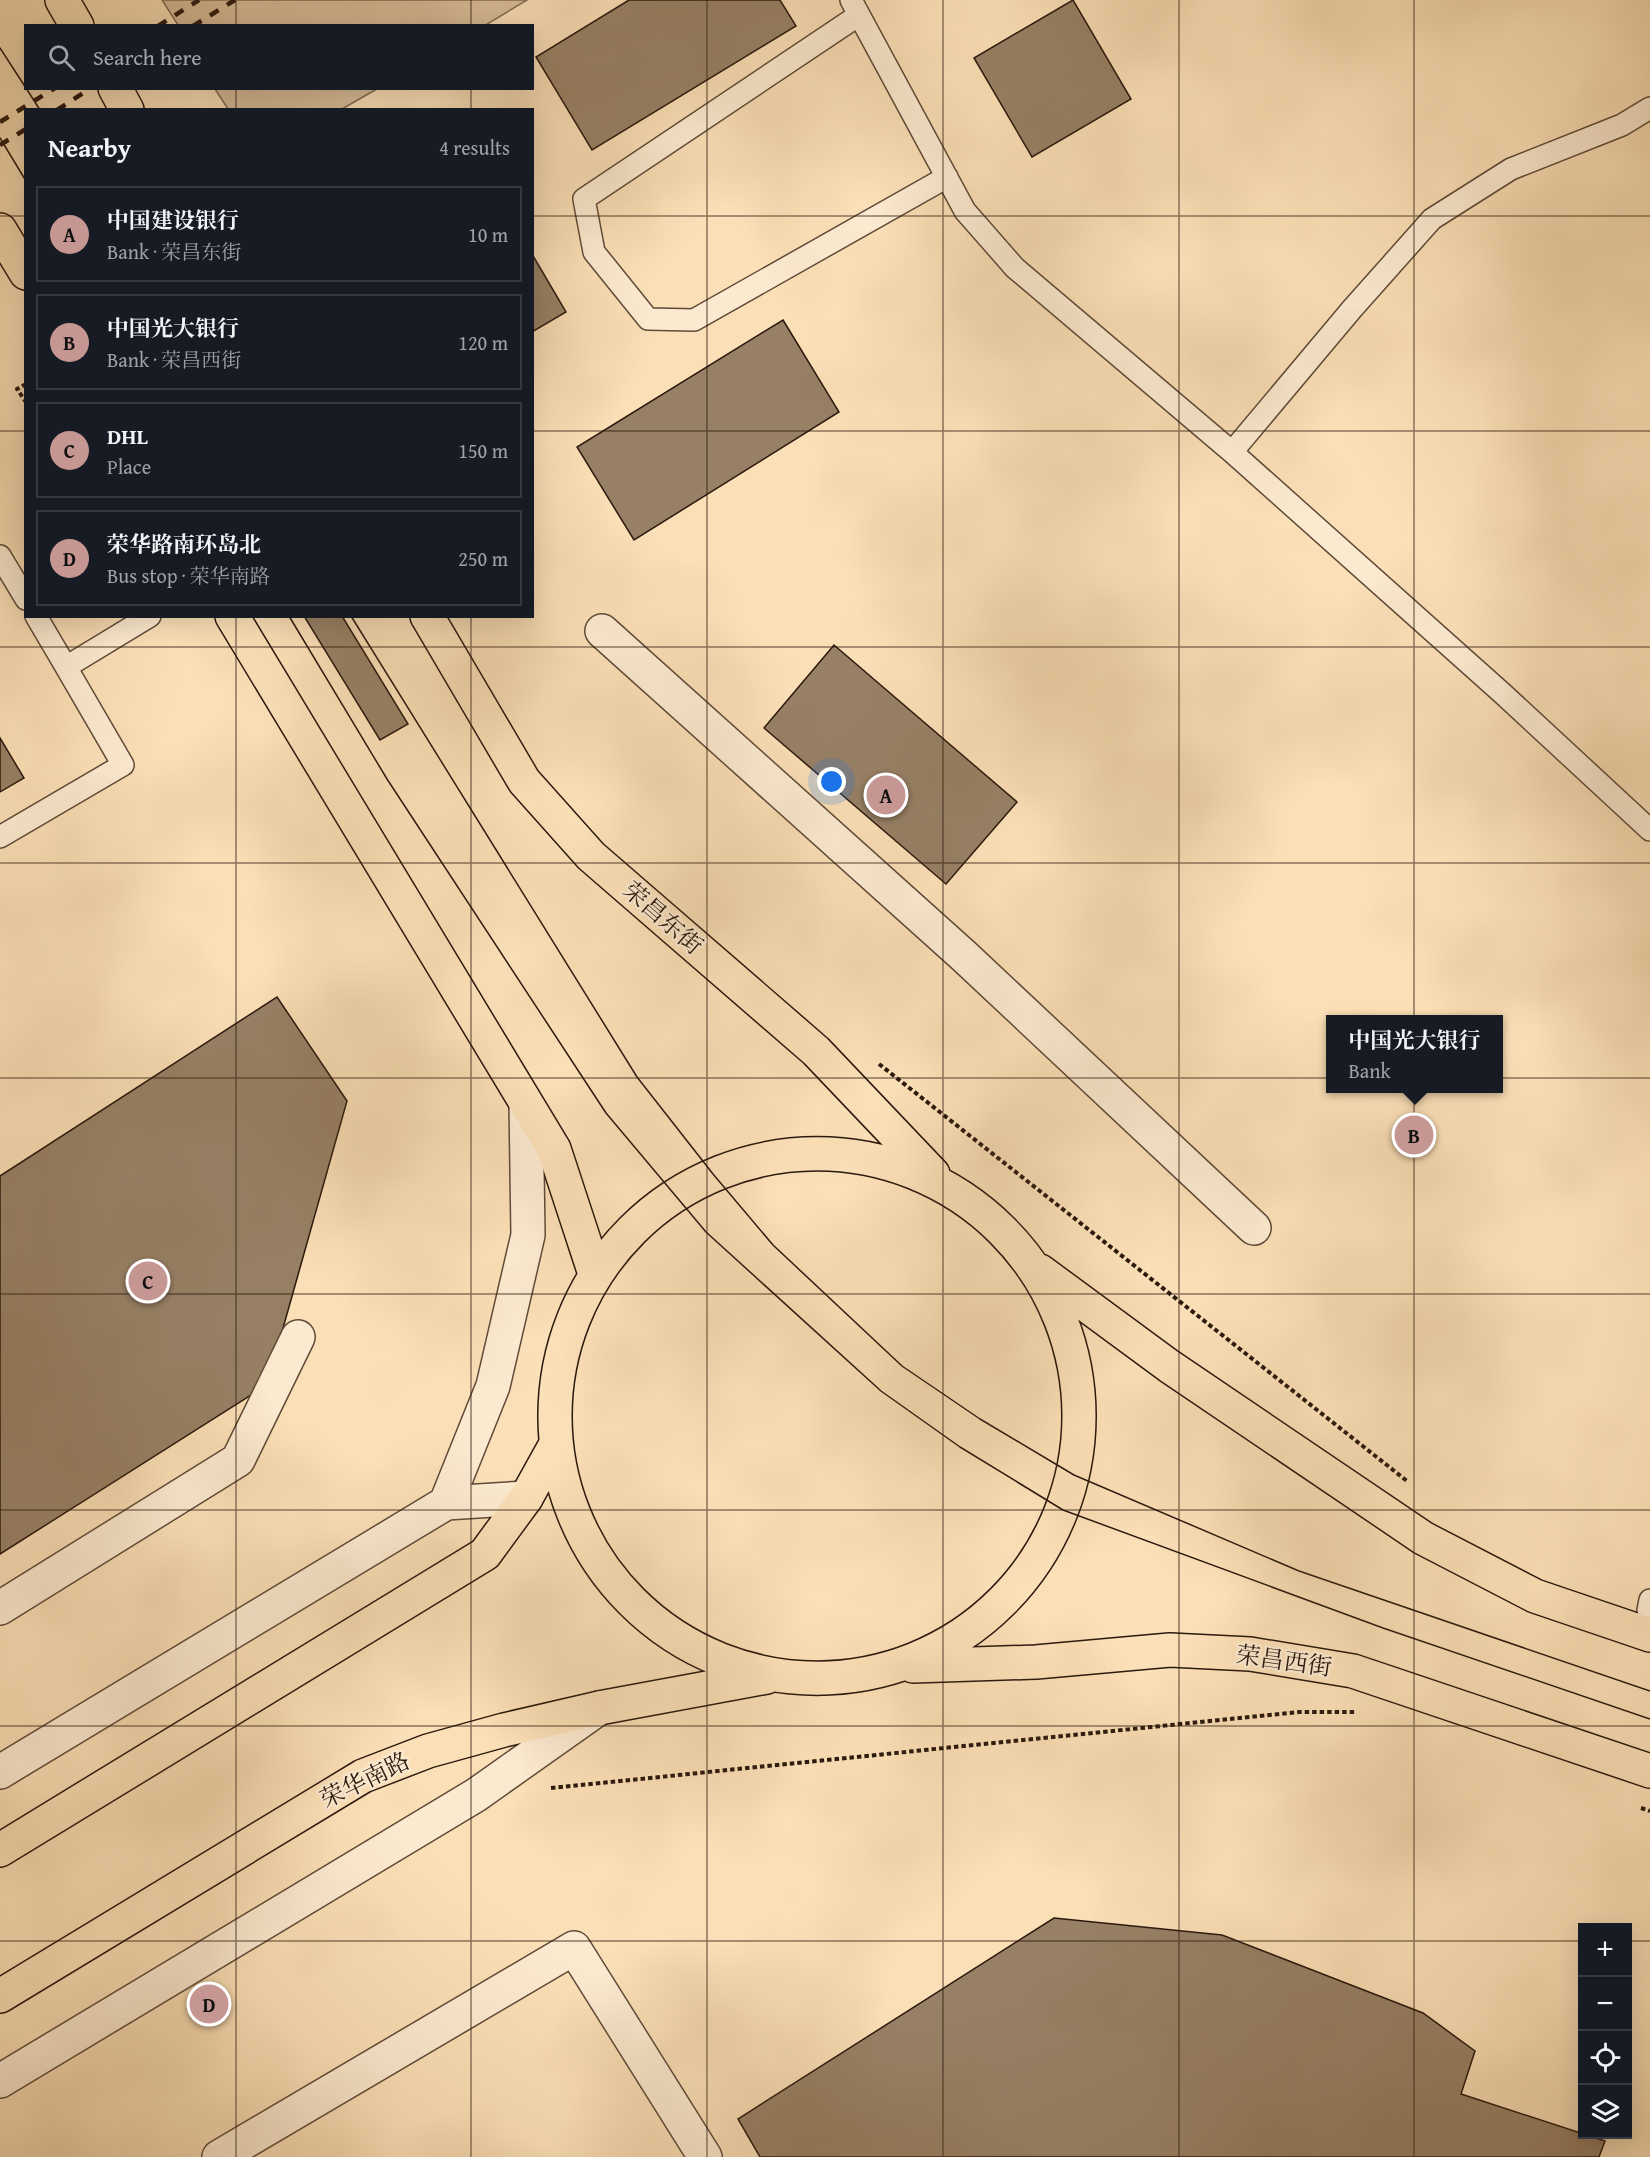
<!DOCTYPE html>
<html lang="en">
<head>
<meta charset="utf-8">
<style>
	:root { --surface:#171b24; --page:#242831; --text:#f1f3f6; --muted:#9ea1a6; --line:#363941; --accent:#c59692 }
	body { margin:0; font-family:"Gentium Book Plus","Noto Serif SC",serif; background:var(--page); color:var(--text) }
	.controls { position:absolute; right:18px; bottom:18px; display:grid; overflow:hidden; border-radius:0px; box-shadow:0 6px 24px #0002 }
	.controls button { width:54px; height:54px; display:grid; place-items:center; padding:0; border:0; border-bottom:2px solid var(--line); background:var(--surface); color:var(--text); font:30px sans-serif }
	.you { position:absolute; left:832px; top:782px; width:21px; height:21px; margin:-15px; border:4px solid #fff; border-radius:50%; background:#1a73e8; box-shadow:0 0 0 9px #1a73e833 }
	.badge { display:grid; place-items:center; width:39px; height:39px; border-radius:50%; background:var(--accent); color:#111; font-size:20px; font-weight:700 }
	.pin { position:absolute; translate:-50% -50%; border:3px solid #fff; box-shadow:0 2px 6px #0006 }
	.popup { position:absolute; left:1326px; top:1015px; width:177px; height:78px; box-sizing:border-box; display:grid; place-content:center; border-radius:0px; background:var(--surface); filter:drop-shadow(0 2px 4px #0005); font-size:20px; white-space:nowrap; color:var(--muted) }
	.popup b { font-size:22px; color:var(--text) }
	.popup::after { content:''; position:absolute; left:50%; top:100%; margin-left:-12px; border:12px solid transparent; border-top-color:var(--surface) }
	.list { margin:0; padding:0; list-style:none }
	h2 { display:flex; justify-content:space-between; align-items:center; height:78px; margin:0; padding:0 24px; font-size:26px }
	h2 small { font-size:20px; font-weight:400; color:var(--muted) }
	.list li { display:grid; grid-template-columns:39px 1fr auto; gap:18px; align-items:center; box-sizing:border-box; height:96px; margin:0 12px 12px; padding:0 12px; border:2px solid var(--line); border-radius:0px }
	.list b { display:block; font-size:22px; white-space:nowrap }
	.list p { margin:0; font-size:20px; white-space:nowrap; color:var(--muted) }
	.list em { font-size:20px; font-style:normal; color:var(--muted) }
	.icon { flex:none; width:33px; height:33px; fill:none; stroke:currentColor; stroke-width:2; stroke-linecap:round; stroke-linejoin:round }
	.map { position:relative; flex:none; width:1650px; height:2157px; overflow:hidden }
	.search { position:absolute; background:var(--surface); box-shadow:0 6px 24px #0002; left:24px; top:24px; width:510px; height:66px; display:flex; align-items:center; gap:15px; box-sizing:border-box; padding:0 21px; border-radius:0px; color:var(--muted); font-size:22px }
	.panel { position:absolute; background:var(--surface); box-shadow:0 6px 24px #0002; left:24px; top:108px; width:510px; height:510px; border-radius:0px }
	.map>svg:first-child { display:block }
	.park { fill:#d8bd99; stroke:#826b54; stroke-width:1.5 }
	.building { fill:#978065; stroke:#2b190e; stroke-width:1.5 }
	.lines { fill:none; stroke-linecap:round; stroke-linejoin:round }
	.service-casing { stroke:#5f4a38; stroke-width:24 }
	.minor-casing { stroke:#5f4a38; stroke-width:36 }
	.tertiary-casing { stroke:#5f4a38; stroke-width:36 }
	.primary-casing { stroke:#2b190e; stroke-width:36 }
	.path { stroke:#2b190e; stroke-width:4; stroke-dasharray:4.5 3; stroke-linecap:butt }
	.service { stroke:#fcead0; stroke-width:21 }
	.minor { stroke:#fcead0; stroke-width:33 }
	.tertiary { stroke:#fcead0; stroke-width:33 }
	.primary { stroke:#fbdfb6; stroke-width:33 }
	.tram { stroke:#2b190e; stroke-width:1.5 }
	.rail { stroke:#2b190e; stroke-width:4.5; stroke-dasharray:10 10; stroke-linecap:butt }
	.grid { fill:none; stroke:#2b190e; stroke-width:1.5; stroke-opacity:0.55 }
	.labels { text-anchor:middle; stroke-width:4.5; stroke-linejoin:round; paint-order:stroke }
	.street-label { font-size:24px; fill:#2b190e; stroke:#fcead0 }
</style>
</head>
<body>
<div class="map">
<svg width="1650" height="2157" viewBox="0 0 1650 2157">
	<rect width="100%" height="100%" fill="#fbdfb6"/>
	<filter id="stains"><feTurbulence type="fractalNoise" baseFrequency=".00333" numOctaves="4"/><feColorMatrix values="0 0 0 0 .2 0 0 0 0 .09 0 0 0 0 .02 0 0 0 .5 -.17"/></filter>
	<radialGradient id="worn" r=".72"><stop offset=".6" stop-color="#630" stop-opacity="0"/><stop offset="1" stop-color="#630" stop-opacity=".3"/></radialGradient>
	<path class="park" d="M162,0H527L484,26L178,25Z
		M215,89H377L342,109H228Z"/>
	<path class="building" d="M629,0H780L796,26L592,150L536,57Z
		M1073,0L1131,99L1032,157L974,58Z
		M532,254L566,312L532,332Z
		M783,320L839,412L634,540L577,447Z
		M304,616H342L408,724L380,740Z
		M834,645L1017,802L946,884L764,728Z
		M0,738L24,778L0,792Z
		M277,997L347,1101L267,1385L0,1554V1176Z
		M1054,1918L1222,1935L1423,2013L1475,2051L1461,2094L1605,2141L1599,2157H760L738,2119Z"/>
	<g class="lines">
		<g class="service-casing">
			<path id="service" d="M851,0L965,211L1015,268L1232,452L1502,693L1650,830
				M859,15L584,199L594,252L648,319L694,320L947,177
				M1232,452L1352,309L1432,219L1511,169L1622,125L1650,108
				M0,556L26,599
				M36,616L66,667
				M0,837L123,765L66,667L150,616
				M1648,1610L1650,1600"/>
		</g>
		<g class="minor-casing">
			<path id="minor" d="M602,631L964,956L1254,1228
				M0,1608L238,1460L298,1337
				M219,2157L574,1948L705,2157"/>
		</g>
		<g class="tertiary-casing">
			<path id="tertiary" d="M446,1503L493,1386L528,1235L526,1104
				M0,1772L446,1503L526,1498
				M0,2081L476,1795L599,1708"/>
		</g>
		<g class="primary-casing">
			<path id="primary" d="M62,0L77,26
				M115,88L127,110
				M0,230L26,273
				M232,616L554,1149L595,1274
				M427,616L524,781L591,856L816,1051L933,1174
				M555 1416a262 262 0 1 1 524 0a262 262 0 1 1-524 0Z
				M1040,1271L1169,1366L1423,1538L1535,1596L1650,1635
				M913,1666L1036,1662L1170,1650L1250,1654L1353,1671L1650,1771
				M0,1850L485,1554L526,1498L556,1444
				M0,1996L363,1776L428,1751L504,1730L599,1708L767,1677"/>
		</g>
		<path class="path" d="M26,384L17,389L26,402
			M879,1064L1407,1481
			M551,1788L1299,1712H1356
			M1641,1808L1650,1811"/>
		<use href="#service" class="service"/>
		<use href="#minor" class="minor"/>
		<use href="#tertiary" class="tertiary"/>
		<use href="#primary" class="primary"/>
		<path class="tram" d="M0,48L26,88
			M26,88L40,110
			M0,138L26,181
			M289,616L387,779L606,1113L706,1232L881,1391L960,1447L1063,1510L1383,1628L1650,1719
			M351,616L637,1077L713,1174L773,1245L902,1366L980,1419L1074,1475L1299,1571L1650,1691"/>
		<path class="rail" d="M158,26L199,0
			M193,26L235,0
			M57,110L91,88
			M0,122L55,88
			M0,145L26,129"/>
	</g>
	<path class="grid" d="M236,0V26M471,0V26M707,0V2157M943,0V2157M1179,0V2157M1414,0V2157M236,88V110M471,88V110M0,216H26M532,216H1650M0,431H26M532,431H1650M236,616V2157M471,616V2157M0,647H1650M0,863H1650M0,1078H1650M0,1294H1650M0,1510H1650M0,1726H1650M0,1941H1582M1628,1941H1650"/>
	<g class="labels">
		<g class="street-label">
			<text transform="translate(663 918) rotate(41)" y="8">荣昌东街</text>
			<text transform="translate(1284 1661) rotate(8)" y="8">荣昌西街</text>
			<text transform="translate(365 1780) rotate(-26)" y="8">荣华南路</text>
		</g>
	</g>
	<rect width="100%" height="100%" filter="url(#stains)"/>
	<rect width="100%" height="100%" fill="url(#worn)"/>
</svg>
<div class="controls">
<button>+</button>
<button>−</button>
<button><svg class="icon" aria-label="locate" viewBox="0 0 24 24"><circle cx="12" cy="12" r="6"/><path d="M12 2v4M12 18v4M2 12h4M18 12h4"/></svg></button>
<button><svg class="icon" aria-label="layers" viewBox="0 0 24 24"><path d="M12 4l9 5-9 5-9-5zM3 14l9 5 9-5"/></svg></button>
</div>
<div class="you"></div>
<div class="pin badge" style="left:886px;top:795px">A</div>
<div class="pin badge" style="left:1414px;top:1135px">B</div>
<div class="popup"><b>中国光大银行</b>Bank</div>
<div class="pin badge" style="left:148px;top:1281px">C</div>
<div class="pin badge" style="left:209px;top:2004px">D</div>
<div class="search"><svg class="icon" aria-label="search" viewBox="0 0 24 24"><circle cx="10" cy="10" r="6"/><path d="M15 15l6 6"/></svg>Search here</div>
<section class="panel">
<h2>Nearby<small>4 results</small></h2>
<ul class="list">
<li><span class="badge">A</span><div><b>中国建设银行</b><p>Bank · 荣昌东街</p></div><em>10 m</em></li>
<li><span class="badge">B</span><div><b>中国光大银行</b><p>Bank · 荣昌西街</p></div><em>120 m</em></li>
<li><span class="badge">C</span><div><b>DHL</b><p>Place</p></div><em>150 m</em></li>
<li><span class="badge">D</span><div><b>荣华路南环岛北</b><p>Bus stop · 荣华南路</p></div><em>250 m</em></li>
</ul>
</section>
</div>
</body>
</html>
